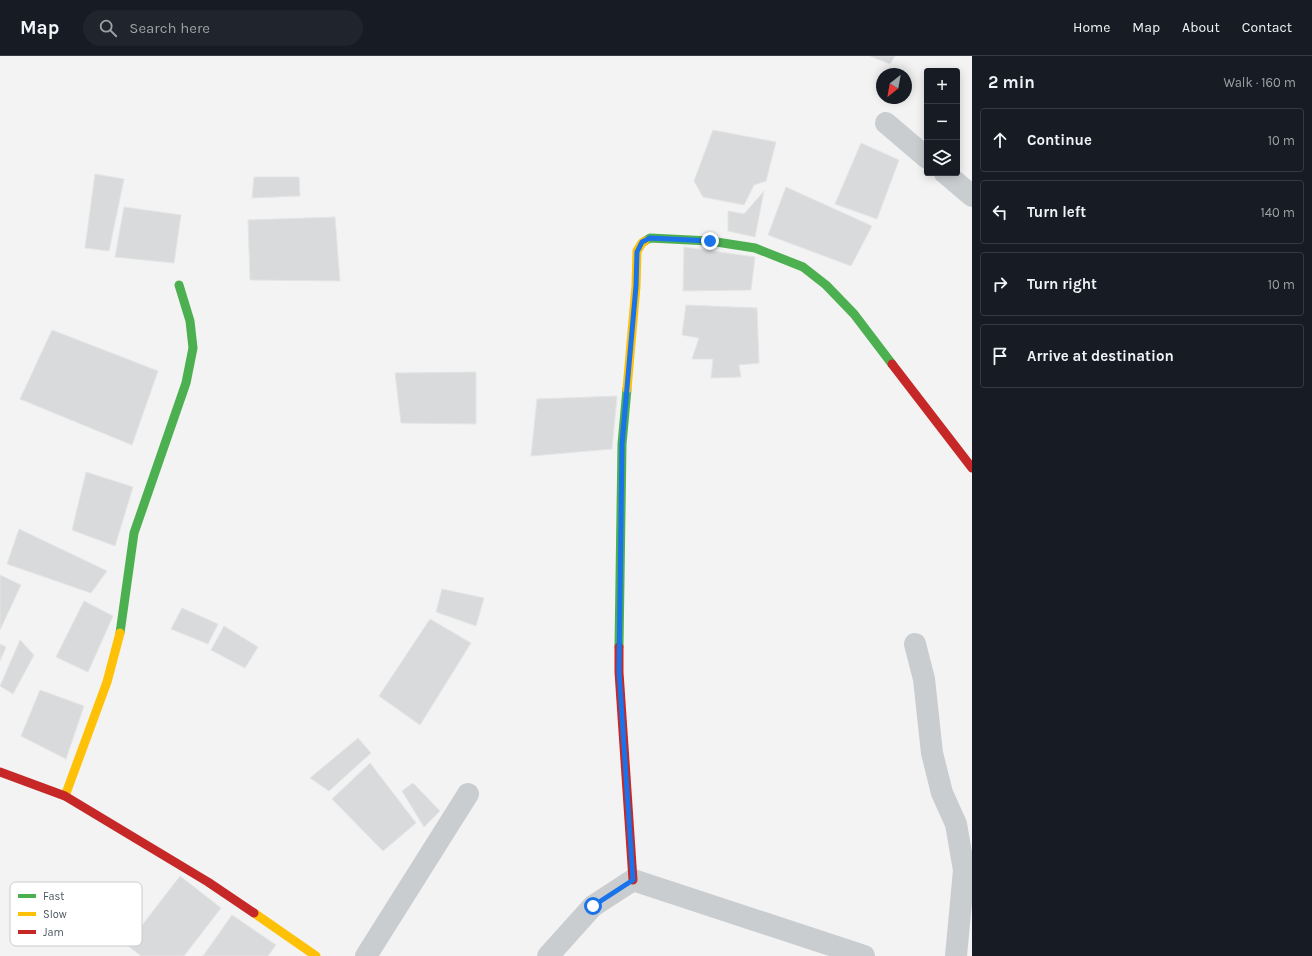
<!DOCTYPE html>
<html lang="en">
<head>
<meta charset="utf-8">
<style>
	:root { --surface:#171b24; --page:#20242c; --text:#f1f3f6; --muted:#9ea1a6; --line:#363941 }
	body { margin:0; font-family:Karla,sans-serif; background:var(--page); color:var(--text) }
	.controls { position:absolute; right:12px; top:12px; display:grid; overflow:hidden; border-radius:4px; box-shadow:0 2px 10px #0003 }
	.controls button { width:36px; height:36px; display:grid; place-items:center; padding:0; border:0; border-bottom:1px solid var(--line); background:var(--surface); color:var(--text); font:20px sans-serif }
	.compass { position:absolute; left:876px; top:12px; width:36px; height:36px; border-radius:50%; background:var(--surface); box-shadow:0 2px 10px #0003; rotate:211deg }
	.stop { position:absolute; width:12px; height:12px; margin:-9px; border:3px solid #1a73e8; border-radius:50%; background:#fff }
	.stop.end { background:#1a73e8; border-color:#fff; box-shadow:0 1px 4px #0008 }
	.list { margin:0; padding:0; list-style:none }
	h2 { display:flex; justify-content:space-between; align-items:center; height:52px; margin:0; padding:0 16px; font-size:17px }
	h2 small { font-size:13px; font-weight:400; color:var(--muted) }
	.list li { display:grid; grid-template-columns:26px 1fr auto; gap:12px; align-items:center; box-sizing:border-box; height:64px; margin:0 8px 8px; padding:0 8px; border:1px solid var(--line); border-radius:4px }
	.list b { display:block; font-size:15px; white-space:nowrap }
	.list em { font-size:13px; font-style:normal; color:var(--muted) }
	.icon { flex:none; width:22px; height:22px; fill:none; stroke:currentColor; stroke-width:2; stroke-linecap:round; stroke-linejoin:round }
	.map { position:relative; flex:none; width:972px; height:900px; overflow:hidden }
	header { display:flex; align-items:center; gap:24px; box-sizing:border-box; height:56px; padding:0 20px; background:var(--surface); border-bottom:1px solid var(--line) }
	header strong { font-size:19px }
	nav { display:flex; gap:22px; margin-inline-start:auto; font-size:14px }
	.search { width:280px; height:36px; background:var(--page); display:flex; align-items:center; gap:10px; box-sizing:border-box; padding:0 14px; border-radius:22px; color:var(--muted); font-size:15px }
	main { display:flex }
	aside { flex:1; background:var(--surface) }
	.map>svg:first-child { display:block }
	.building { fill:#d9dadb; stroke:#e4e5e6 }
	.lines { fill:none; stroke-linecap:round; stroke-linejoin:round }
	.street { stroke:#cacdcf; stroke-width:22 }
	.fast { stroke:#4caf50; stroke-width:9 }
	.slow { stroke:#ffc107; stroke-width:9 }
	.jam { stroke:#c62828; stroke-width:9 }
	.route { stroke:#1a73e8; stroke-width:5 }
	.key { fill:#fff; stroke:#c9cccf; stroke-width:1 }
	.key-label { font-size:11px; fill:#4a565f }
</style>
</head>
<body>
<header>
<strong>Map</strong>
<div class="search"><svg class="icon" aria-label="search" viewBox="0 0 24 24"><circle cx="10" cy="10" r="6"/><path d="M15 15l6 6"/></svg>Search here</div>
<nav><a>Home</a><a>Map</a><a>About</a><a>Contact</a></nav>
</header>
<main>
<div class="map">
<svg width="972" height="900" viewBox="0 0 972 900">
	<rect width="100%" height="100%" fill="#f3f3f3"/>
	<path class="building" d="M870,0H895L890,8Z
		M713,74L776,86L766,125L754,129L744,149L703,141L694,125Z
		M861,87L899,104L877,163L835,148Z
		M95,118L124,123L109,195L85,192Z
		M254,121H299L300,140L252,142Z
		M786,131L872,170L851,210L768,179Z
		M764,135L755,181L728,175V155L744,158Z
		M124,151L181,159L174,207L115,201Z
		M335,161L340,225L250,224L248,164Z
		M684,191L755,201L751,234L683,235Z
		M686,249L757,252L759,307L739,309L741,321L711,322L713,303H692L699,282L682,279Z
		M52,274L158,315L132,389L20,343Z
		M476,316V368L401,367L395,317Z
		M617,340L612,393L531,400L537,343Z
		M86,416L133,431L115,490L72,474Z
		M19,473L107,515L91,537L7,508Z
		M0,519L21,529L0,574Z
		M442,533L484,542L476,570L436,556Z
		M84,545L113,560L88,616L56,601Z
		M182,552L218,568L208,588L171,573Z
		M430,563L471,587L420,669L379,640Z
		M224,570L258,591L245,612L211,594Z
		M20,584L34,599L13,638L0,630Z
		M0,588L6,591L0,605Z
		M40,634L84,650L66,703L21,680Z
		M358,682L371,697L329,735L310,722Z
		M370,707L416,767L383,795L332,743Z
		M413,727L440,755L424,771L402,735Z
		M180,820L221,852L184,900H141L127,889Z
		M232,859L276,889L268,900H203Z"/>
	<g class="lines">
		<path class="street" d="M886,67L927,102
			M945,117L972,140
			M915,588L924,623L932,697L942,737L956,768L964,814L956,900
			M366,900L468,738
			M548,900L593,850L633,824L864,900"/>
		<path class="fast" d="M645,185L650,182L710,185L755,192L803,211L826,229L854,258L892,308
			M120,577L134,477L186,327L193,292L190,265L179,229
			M619,591L622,388L627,333"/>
		<path class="slow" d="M627,333L636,230L637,195L642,187L645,185
			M65,740L107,626L120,577
			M254,857L316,900"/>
		<path class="jam" d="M892,308L972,412
			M619,591V616L633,824
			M0,716L65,740L208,826L254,857"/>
	</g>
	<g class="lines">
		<path class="route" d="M593,850L633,824L619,616L622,388L636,230L637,196L642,186L650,182L710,185"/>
	</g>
	<rect x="10" y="826" width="132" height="64" rx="6" class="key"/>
	<rect x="18" y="838" width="18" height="4" fill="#4caf50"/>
	<rect x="18" y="856" width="18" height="4" fill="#ffc107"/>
	<rect x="18" y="874" width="18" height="4" fill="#c62828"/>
	<g class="key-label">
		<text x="43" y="844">Fast</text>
		<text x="43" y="862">Slow</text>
		<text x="43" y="880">Jam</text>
	</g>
</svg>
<div class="controls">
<button>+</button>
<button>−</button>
<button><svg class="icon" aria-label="layers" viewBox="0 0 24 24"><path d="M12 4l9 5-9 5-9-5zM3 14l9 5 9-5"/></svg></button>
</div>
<svg class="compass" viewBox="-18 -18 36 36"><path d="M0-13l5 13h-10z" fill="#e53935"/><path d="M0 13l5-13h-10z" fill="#9ea1a6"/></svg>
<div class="stop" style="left:593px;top:850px"></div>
<div class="stop end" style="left:710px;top:185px"></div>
</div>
<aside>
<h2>2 min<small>Walk · 160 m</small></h2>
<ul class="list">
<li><svg class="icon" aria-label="ahead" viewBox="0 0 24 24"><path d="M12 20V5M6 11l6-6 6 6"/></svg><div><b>Continue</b></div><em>10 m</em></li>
<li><svg class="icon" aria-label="left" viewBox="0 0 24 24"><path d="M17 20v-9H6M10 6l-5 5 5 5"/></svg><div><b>Turn left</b></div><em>140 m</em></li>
<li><svg class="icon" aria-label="right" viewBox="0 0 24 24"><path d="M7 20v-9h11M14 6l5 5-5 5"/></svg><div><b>Turn right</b></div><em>10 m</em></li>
<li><svg class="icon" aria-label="arrive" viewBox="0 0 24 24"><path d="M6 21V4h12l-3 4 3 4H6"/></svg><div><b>Arrive at destination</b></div></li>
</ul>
</aside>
</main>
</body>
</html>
